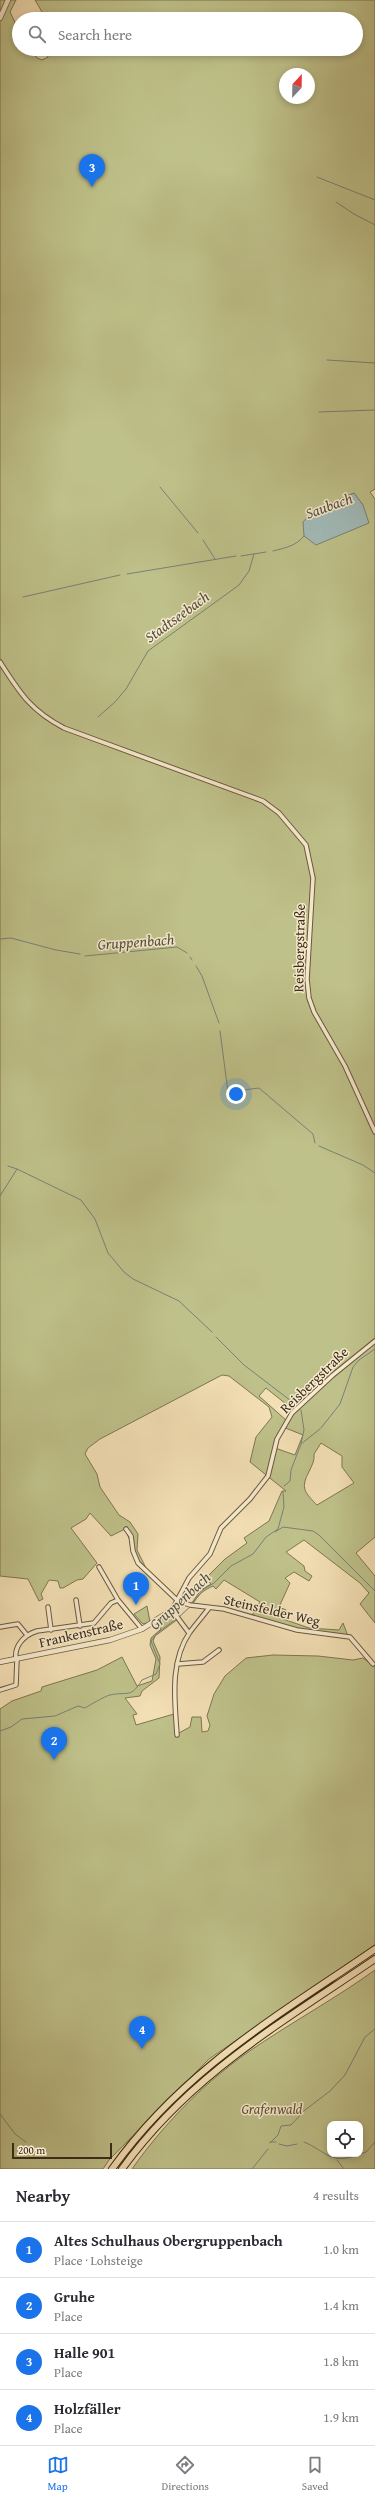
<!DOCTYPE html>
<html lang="en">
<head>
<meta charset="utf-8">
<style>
	:root { --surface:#fff; --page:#f7f7f7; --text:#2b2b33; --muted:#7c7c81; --line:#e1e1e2; --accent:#1a73e8 }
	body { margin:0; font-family:"Gentium Book Plus",serif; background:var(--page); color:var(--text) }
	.controls { position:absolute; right:12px; bottom:12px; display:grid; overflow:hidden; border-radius:8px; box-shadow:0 2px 6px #0003 }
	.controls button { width:36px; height:36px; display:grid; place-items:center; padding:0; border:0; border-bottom:1px solid var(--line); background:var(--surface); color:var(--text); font:20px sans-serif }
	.compass { position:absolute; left:279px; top:68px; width:36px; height:36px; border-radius:50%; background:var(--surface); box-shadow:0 2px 6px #0003; rotate:22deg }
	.scale { position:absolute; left:12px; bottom:10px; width:100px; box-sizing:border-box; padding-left:4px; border:2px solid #3c2c18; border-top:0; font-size:11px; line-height:14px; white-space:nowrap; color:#3c2c18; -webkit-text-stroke:3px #f7eace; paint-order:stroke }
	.you { position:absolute; left:236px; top:1094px; width:14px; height:14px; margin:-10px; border:3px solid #fff; border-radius:50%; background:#1a73e8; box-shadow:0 0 0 6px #1a73e833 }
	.badge { display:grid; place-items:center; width:26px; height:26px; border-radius:50%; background:var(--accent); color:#fff; font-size:13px; font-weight:700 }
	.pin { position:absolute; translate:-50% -33px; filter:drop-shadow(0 1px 2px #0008) }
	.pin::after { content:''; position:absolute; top:21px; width:14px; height:12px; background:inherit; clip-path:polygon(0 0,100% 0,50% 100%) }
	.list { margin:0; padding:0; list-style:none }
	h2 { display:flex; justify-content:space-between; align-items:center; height:52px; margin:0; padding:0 16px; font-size:17px }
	h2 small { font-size:13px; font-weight:400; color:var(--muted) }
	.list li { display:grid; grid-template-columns:26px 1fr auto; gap:12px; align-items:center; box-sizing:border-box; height:56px; padding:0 16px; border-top:1px solid var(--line) }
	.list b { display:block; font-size:15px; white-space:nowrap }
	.list p { margin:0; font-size:13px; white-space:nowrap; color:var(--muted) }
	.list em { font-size:13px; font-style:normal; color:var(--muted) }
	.icon { flex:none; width:22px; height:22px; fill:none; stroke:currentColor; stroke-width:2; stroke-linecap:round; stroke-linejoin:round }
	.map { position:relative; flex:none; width:375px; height:2169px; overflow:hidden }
	.search { position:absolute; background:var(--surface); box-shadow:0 2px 6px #0003; left:12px; right:12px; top:12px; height:44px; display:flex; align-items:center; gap:10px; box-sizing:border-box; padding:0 14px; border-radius:22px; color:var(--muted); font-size:15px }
	.sheet { height:276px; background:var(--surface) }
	nav { display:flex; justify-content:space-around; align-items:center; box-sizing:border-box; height:56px; border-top:1px solid var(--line); background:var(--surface); font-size:11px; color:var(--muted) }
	nav a { display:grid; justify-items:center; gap:2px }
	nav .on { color:var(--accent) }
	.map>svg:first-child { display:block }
	.green { fill:#bfc18a; stroke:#7e7651; fill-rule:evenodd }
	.water { fill:#a1bab8; stroke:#798178 }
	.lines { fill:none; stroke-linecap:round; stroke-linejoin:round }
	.stream { stroke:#798178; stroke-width:1 }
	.minor-casing { stroke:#6a593f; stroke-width:5.5 }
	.tertiary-casing { stroke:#6a593f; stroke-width:6 }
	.motorway-casing { stroke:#3c2c18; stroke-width:8 }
	.minor { stroke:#f7eace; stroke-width:3.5 }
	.tertiary { stroke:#f7eace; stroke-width:4.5 }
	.motorway { stroke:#f3dfb4; stroke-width:6 }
	.labels { text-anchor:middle; stroke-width:3; stroke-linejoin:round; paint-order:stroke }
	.street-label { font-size:14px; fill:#3c2c18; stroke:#f7eace }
	.park-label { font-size:14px; font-style:italic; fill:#5d5134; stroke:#f7eace }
	.water-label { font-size:15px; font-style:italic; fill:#555040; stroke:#f7eace }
</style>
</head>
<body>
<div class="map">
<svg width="375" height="2169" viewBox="0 0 375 2169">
	<rect width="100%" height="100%" fill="#f3dfb4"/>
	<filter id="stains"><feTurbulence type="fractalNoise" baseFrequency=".005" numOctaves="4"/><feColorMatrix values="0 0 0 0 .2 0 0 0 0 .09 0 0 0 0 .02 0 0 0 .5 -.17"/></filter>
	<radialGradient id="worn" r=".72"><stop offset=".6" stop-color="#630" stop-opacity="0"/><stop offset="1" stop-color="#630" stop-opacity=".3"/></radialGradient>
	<path class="green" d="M0,0H16L10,12L19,31V49H31L37,58L42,60L48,57L46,53L49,49H356V19H46L35,0H375V489L370,492L375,499V1537L356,1553L375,1576V1623L360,1604L369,1593L360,1583L304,1540L286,1552L304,1566L305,1571L312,1576L309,1581L294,1572L285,1578L290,1583L279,1607L286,1610L283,1619L309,1628L339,1630L343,1623L348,1636L297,1629L251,1617L260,1602L224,1580L216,1589L213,1586C204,1590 197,1595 193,1604H191L201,1590L211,1584L206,1578L225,1559L247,1543L244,1538L269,1521L282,1491H286L250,1462L256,1437L272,1417L269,1407L229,1376L222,1375L100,1439L88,1448L85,1454L97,1474L100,1487L119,1515L130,1522L138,1534L137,1550L147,1570H143L125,1529L111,1536L90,1513L86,1519L71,1528L97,1563L83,1579L77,1580L63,1588H60L58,1581L49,1580L41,1594L43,1599L39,1601L28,1579L0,1576ZM285,74H309V98H285ZM354,493L363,505L312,512ZM266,1388L286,1404L293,1406L287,1421L259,1396ZM283,1427L303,1435L295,1455L275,1448ZM321,1443L342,1456V1467L354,1483L317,1505C313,1501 307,1495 305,1490C301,1478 316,1466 314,1454Z
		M147,1606L150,1622L143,1624L134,1614Z
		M173,1613L178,1619L155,1636L153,1641L160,1657L159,1678L142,1691L140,1696L125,1698L137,1714L133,1715L136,1725L174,1714L177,1734L190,1727L192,1717H201L202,1732L208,1731L210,1725L207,1716L214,1694L225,1676L246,1658L273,1655L318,1656L353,1660L363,1658L375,1667V1945L209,2059L109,2160L103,2169H0V1709L12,1701L41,1691L42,1687L97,1670L122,1657L137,1686L152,1681L156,1659L150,1645L151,1638L161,1629L158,1623Z
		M375,1970V2169H132C165,2122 207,2080 254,2048C294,2021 336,1998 375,1970ZM330,2124H360V2154H330Z"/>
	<path class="water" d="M354,493L363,505L369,523L316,545L304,536L303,522L312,512Z"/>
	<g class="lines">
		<path class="stream" d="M317,177L375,200
			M336,202L354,214L375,225
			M327,360L375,363
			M319,412L375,410
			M160,487L198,533
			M203,540L215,559
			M273,551C285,548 296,546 304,536
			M241,556L266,552
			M127,574L236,556
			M23,597L120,575
			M98,717L115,702L126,689L148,651L239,585L249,571L254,554
			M0,939L11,938L56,950L80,954
			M85,956L177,947L187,953
			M190,957L192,960
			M196,966L202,976L219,1023
			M220,1031L228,1092L259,1088L313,1134L315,1143
			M319,1146L363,1165L375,1173
			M8,1166L17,1169
			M0,1196L17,1169L81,1200L95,1219L108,1253L124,1272L133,1279L179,1301L212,1332
			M216,1337L244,1365L295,1404
			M321,1428L340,1404L353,1367L359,1360L375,1349
			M301,1443L304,1430L301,1410
			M284,1486L290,1481L291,1470L301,1444L320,1429
			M275,1532L283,1527L313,1531L319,1535L375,1591
			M193,1603L204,1589L214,1583L231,1566L253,1554L266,1537L278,1529L284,1507L283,1492
			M179,1617L191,1606
			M0,1731L11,1727L22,1719L55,1716L78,1706L85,1708C90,1705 105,1696 110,1695C129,1691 130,1699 142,1680L156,1674L160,1664L151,1641L157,1633L176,1619
			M0,2114L15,2134L26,2142
			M270,2142H276
			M304,2142C328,2152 330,2166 360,2154
			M270,2143L278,2135L281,2126L291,2125L305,2110L330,2091L345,2075L365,2037L375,2029
			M279,2144L287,2146L297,2144
			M32,2148L41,2154
			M360,2154L366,2152L375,2142
			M337,2160L344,2169
			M252,2169L268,2149"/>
		<g class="minor-casing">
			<path id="minor" d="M0,662C20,693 30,710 64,728L263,801L279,813L306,845L313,878L307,979L309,998L314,1012L345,1066L375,1132
				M126,1529L131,1536L133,1551L138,1563L178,1601L190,1605L224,1609L297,1630L350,1637L373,1664
				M99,1567L118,1600L142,1629
				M76,1600L80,1626
				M48,1607L51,1630
				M0,1627L18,1624L27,1635
				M189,1633L172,1610L189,1578L210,1554L221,1528L250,1499L268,1476L277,1439L292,1413L333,1375L375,1341
				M16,1659C14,1646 24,1635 37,1631L94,1623L111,1603L118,1600
				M178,1664L203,1662L219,1650
				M0,1690L16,1685L17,1659
				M177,1735C175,1702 169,1662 190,1632C196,1624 203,1616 209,1608"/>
		</g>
		<g class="tertiary-casing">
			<path id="tertiary" d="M0,18L8,0
				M0,1662L110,1640L142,1629L172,1610"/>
		</g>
		<g class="motorway-casing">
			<path id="motorway" d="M112,2169C184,2069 276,2017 375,1949
				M122,2169C190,2075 281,2023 375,1959"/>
		</g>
		<use href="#minor" class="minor"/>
		<use href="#tertiary" class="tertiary"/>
		<use href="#motorway" class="motorway"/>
	</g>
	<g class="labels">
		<g class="street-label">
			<text transform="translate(299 948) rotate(-89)" y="5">Reisbergstraße</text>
			<text transform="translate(314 1380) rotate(-44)" y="5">Reisbergstraße</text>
			<text transform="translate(272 1610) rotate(13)" y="5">Steinsfelder Weg</text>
			<text transform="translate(81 1633) rotate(-13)" y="5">Frankenstraße</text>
		</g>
		<g class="park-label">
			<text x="272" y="2114">Grafenwald</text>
		</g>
		<g class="water-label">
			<text transform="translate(329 506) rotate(-20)" y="5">Saubach</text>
			<text transform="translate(177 617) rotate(-36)" y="5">Stadtseebach</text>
			<text transform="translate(136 942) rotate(-4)" y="5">Gruppenbach</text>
			<text transform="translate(180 1601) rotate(-43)" y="5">Gruppenbach</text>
		</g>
	</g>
	<rect width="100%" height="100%" filter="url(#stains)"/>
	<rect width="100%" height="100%" fill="url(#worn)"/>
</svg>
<div class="controls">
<button><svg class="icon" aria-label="locate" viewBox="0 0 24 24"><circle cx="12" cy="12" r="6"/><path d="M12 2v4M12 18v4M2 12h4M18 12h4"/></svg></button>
</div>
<svg class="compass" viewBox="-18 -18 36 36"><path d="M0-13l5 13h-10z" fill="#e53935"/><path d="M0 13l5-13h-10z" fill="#7c7c81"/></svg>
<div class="scale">200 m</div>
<div class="you"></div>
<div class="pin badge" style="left:136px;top:1605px">1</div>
<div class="pin badge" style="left:54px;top:1760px">2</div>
<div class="pin badge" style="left:92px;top:187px">3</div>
<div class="pin badge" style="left:142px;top:2049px">4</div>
<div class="search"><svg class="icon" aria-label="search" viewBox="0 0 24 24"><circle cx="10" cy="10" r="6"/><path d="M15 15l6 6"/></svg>Search here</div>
</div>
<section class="sheet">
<h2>Nearby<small>4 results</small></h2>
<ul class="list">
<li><span class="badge">1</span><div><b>Altes Schulhaus Obergruppenbach</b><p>Place · Lohsteige</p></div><em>1.0 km</em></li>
<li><span class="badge">2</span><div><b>Gruhe</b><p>Place</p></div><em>1.4 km</em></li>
<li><span class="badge">3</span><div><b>Halle 901</b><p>Place</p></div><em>1.8 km</em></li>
<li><span class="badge">4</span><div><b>Holzfäller</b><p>Place</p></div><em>1.9 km</em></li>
</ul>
</section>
<nav>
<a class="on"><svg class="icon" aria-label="map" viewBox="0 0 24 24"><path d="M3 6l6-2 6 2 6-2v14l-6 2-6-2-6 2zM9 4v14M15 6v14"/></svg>Map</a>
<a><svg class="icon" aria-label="directions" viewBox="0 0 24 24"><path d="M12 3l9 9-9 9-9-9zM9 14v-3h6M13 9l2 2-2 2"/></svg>Directions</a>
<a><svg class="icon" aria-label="saved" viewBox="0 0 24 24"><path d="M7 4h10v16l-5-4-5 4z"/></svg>Saved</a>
</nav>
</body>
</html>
